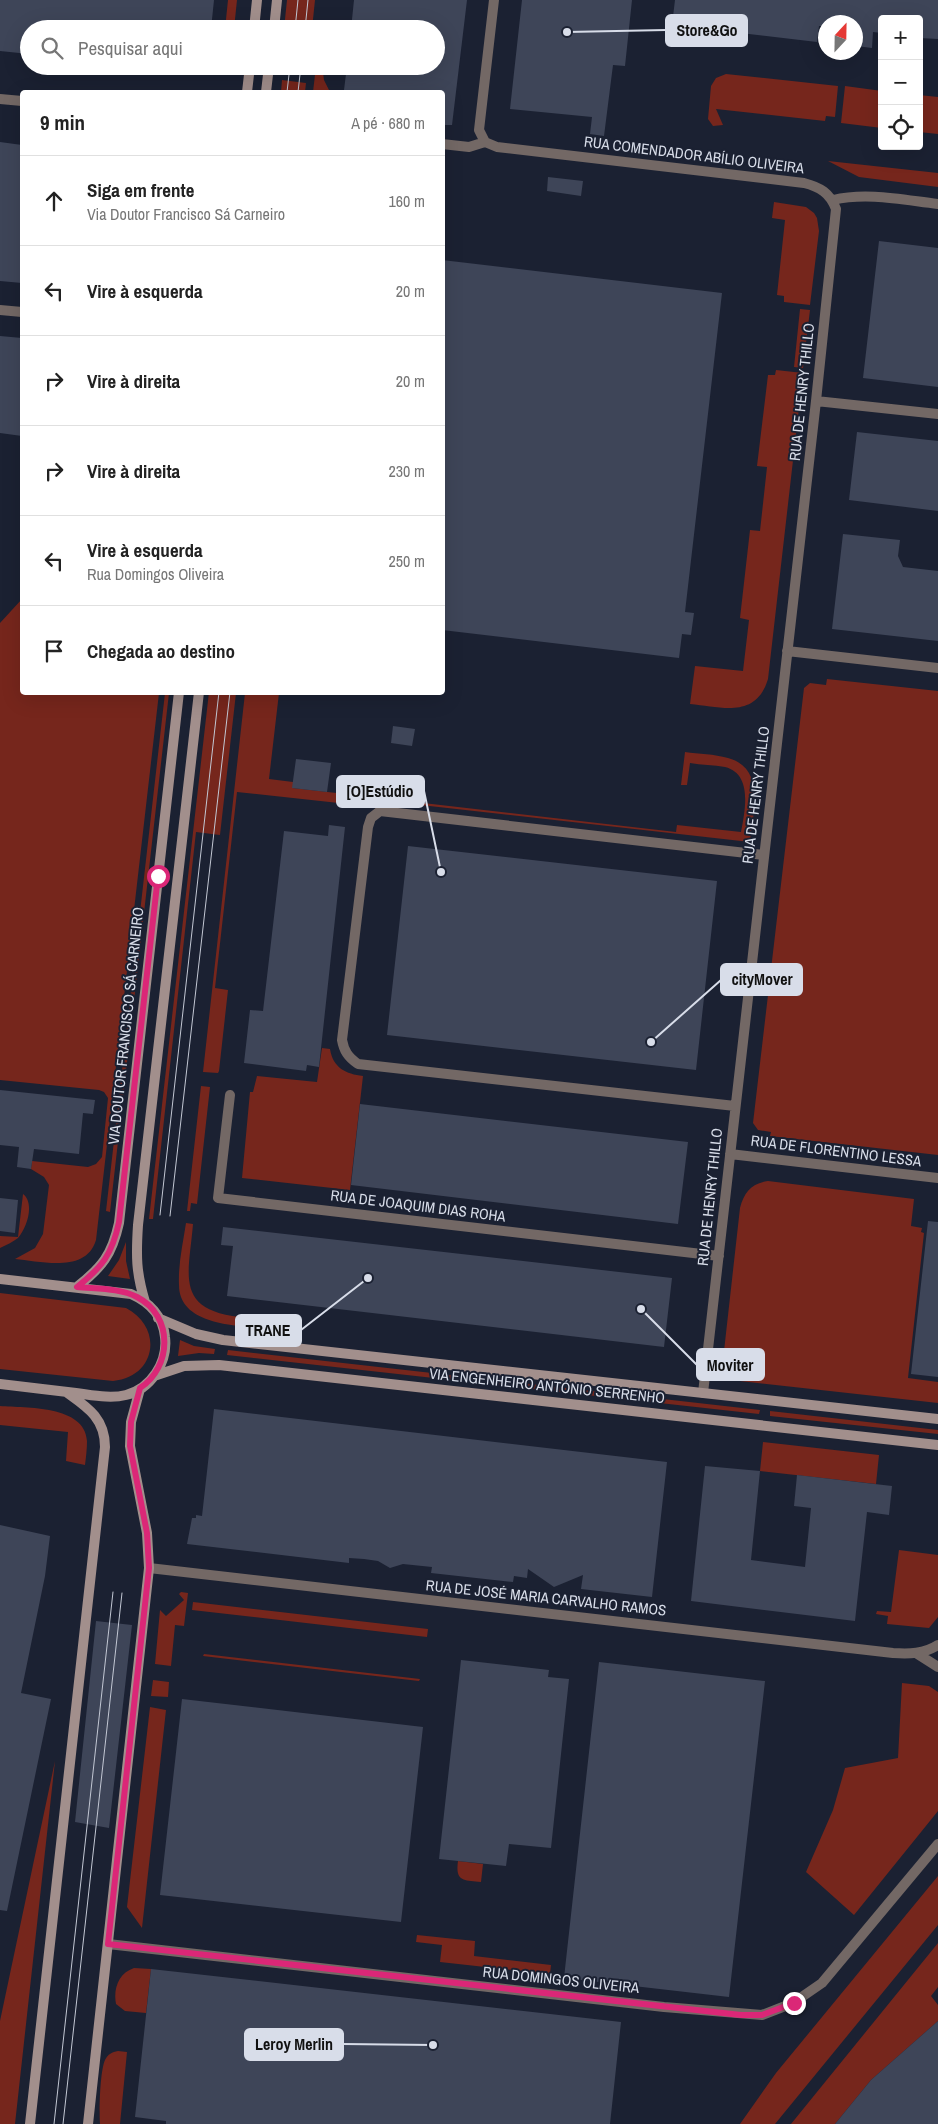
<!DOCTYPE html>
<html lang="pt">
<head>
<meta charset="utf-8">
<style>
	:root { --surface:#fff; --page:#f6f6f6; --text:#222; --muted:#767676; --line:#e0e0e0 }
	body { margin:0; font-family:"Archivo Narrow",sans-serif; background:var(--page); color:var(--text) }
	.controls { position:absolute; right:15px; top:15px; display:grid; overflow:hidden; border-radius:5px; box-shadow:0 5px 20px #0002 }
	.controls button { width:45px; height:45px; display:grid; place-items:center; padding:0; border:0; border-bottom:1px solid var(--line); background:var(--surface); color:var(--text); font:25px sans-serif }
	.compass { position:absolute; left:818px; top:15px; width:45px; height:45px; border-radius:50%; background:var(--surface); box-shadow:0 5px 20px #0002; rotate:22deg }
	.stop { position:absolute; width:15px; height:15px; margin:-11px; border:4px solid #db2777; border-radius:50%; background:#fff }
	.stop.end { background:#db2777; border-color:#fff; box-shadow:0 1px 5px #0008 }
	.list { margin:0; padding:0; list-style:none }
	h2 { display:flex; justify-content:space-between; align-items:center; height:65px; margin:0; padding:0 20px; font-size:21px }
	h2 small { font-size:16px; font-weight:400; color:var(--muted) }
	.list li { display:grid; grid-template-columns:32px 1fr auto; gap:15px; align-items:center; box-sizing:border-box; height:90px; padding:0 20px; border-top:1px solid var(--line) }
	.list b { display:block; font-size:19px; white-space:nowrap }
	.list p { margin:0; font-size:16px; white-space:nowrap; color:var(--muted) }
	.list em { font-size:16px; font-style:normal; color:var(--muted) }
	.icon { flex:none; width:28px; height:28px; fill:none; stroke:currentColor; stroke-width:2; stroke-linecap:round; stroke-linejoin:round }
	.map { position:relative; flex:none; width:938px; height:2124px; overflow:hidden }
	.search { position:absolute; background:var(--surface); box-shadow:0 5px 20px #0002; left:20px; top:20px; width:425px; height:55px; display:flex; align-items:center; gap:12px; box-sizing:border-box; padding:0 18px; border-radius:28px; color:var(--muted); font-size:19px }
	.panel { position:absolute; background:var(--surface); box-shadow:0 5px 20px #0002; left:20px; top:90px; width:425px; height:605px; border-radius:5px }
	.map>svg:first-child { display:block }
	.green { fill:#76261c }
	.building { fill:#3e4558 }
	.lines { fill:none; stroke-linecap:round; stroke-linejoin:round }
	.minor { stroke:#736865; stroke-width:10 }
	.secondary { stroke:#a28f8c; stroke-width:10 }
	.tram { stroke:#c3c8d4; stroke-width:1 }
	.route { stroke:#db2777; stroke-width:6 }
	.labels { text-anchor:middle; stroke-width:4; stroke-linejoin:round; paint-order:stroke }
	.street-label { font-size:15px; fill:#d8dde9; stroke:#1b2132 }
	.leader { fill:none; stroke:#d8dde9; stroke-width:2 }
	.callout-dot { fill:#d8dde9; stroke:#1b2132; stroke-width:2 }
	.callout { fill:#d8dde9; stroke:#d8dde9; stroke-width:2 }
	.callout-label { font-size:16px; text-anchor:middle; font-weight:bold; fill:#111 }
</style>
</head>
<body>
<div class="map">
<svg width="938" height="2124" viewBox="0 0 938 2124">
	<rect width="100%" height="100%" fill="#1b2132"/>
	<path class="green" d="M228,0H237L234,29H225Z
		M287,0H315L312,29H284Z
		M316,66H322L324,80L330,92H313Z
		M726,74L838,86L835,117L826,116L825,121L716,109L723,125L713,126L708,119L711,86L716,78Z
		M282,80L306,83L305,92H281Z
		M845,86L882,91V128L841,123Z
		M919,95L938,97V134L919,132Z
		M828,161L938,173V187L859,177Z
		M774,202L806,207L814,213L817,218L819,231L810,305L784,302V296L777,295L785,220L772,218Z
		M800,309L810,310L803,368L794,367Z
		M776,370L803,373L768,679C756,719 722,707 690,704L695,666L743,671L749,620L740,618L750,530L760,531L767,467L757,466L768,375H775Z
		M22,599V692L159,693L96,1240C86,1274 40,1261 15,1259L35,1248L43,1234L49,1185L44,1177L31,1169L32,1161L88,1167L96,1164L102,1157L108,1098L104,1092L99,1090L0,1080V623Z
		M827,679L938,691V1155L770,1136L771,1132L758,1130L753,1123L804,688L810,683L826,685Z
		M209,692L236,693L220,835L196,832L153,1219H149Z
		M165,693H169L110,1212L106,1211Z
		M245,693H279L269,779L293,782V788L676,832L677,825L741,832C745,811 753,774 725,767C714,765 701,765 690,763L687,785H681L685,752C699,754 714,754 728,758C766,768 753,813 750,842L358,798L357,805L237,792L215,988L228,990L219,1071L218,1073L203,1072Z
		M322,1048L330,1049C333,1068 346,1074 363,1076L350,1190L242,1178L250,1092H253L257,1076L317,1082Z
		M201,1086L210,1087L197,1204L191,1203L190,1211H187Z
		M768,1181L914,1199L911,1226L922,1228L921,1232L924,1233L908,1378L938,1382V1403L740,1381L729,1374L723,1360L740,1208C744,1192 752,1183 768,1181Z
		M23,1194C35,1203 27,1228 18,1238C13,1242 6,1245 0,1248V1236L18,1237Z
		M186,1223L193,1224C189,1274 174,1310 240,1317C257,1319 266,1318 279,1329C248,1326 179,1329 179,1285C178,1264 183,1243 186,1223Z
		M126,1242V1261L130,1279L108,1276L119,1260Z
		M0,1293L126,1308C164,1328 156,1377 113,1381L0,1369Z
		M180,1340L194,1346L215,1349L214,1354L199,1353L178,1356Z
		M228,1350L760,1410L759,1414L227,1355Z
		M0,1406C26,1408 85,1405 87,1441C87,1449 86,1457 85,1465L66,1461L68,1432L0,1425Z
		M770,1411L938,1430V1434L770,1416Z
		M763,1442L879,1455L876,1484L760,1471Z
		M899,1550L938,1555V1617L929,1628L887,1624L888,1616L876,1614L877,1611L891,1612Z
		M181,1592L188,1593L184,1626L175,1625L171,1666L155,1664L160,1610L166,1616L184,1600L179,1594Z
		M193,1602L428,1629L427,1637L192,1610Z
		M204,1654L420,1679L419,1681L203,1656Z
		M153,1680L169,1682L168,1697L151,1696Z
		M902,1683L929,1686L938,1692V1811L854,1915L806,1872L833,1810L845,1768L898,1758Z
		M150,1707L166,1710L142,1928L127,1907Z
		M55,1761L15,2124H0V2021Z
		M458,1861L483,1864L481,1882C464,1880 455,1882 458,1861Z
		M938,1876V1925L775,2124H740L776,2073Z
		M417,1935L475,1941L474,1956L551,1965L550,1974L440,1962L442,1945L416,1942Z
		M938,1943V1987L931,1996L938,2005V2021L871,2080L835,2124H791Z
		M134,1968L151,1969L146,2013L125,2011L116,2004C113,1988 119,1973 134,1968Z
		M118,2051L127,2052L120,2124H100C99,2111 100,2071 105,2060C108,2054 112,2052 118,2051Z"/>
	<path class="building" d="M0,0H214L211,29H29V54L0,51Z
		M354,0H467L452,125H442V92H372L344,90L347,66H436V29H351Z
		M522,0H632L625,66L613,65L604,136L590,134L592,117L510,109Z
		M675,0H938V39L919,38V19H882V33L873,32L872,48L856,46V22H826V26H819L817,42L672,25Z
		M0,142L22,145V283L0,281Z
		M548,177L583,181L581,196L547,191Z
		M879,241L938,248V387L863,378Z
		M442,260L722,293L685,612L694,613L691,635L682,634L679,658L442,630Z
		M0,336L22,338V436L0,433Z
		M857,432L938,441V511L849,500Z
		M843,534L900,540L898,556L903,567L938,571V641L832,629Z
		M393,726L415,729L412,746L391,743Z
		M296,759L331,763L327,792L292,788Z
		M329,825L345,827L319,1067L307,1065L306,1071L244,1063L250,1010L263,1011L284,831L328,836Z
		M408,846L717,881L696,1070L387,1035Z
		M0,1090L95,1100L93,1114L83,1113L79,1154L34,1149L31,1169L17,1167L19,1147L0,1145Z
		M360,1104L688,1142L678,1224L351,1185Z
		M0,1198L18,1200L15,1233L0,1231Z
		M928,1221L938,1222V1377L911,1374Z
		M223,1227L672,1278L664,1347L227,1296L233,1246L221,1245Z
		M214,1409L667,1462L652,1597L581,1589L583,1575L554,1587L528,1569L527,1578L514,1576L513,1582L431,1573L432,1567L403,1564L390,1568L378,1561L364,1559L349,1558V1563L187,1544L192,1518H196V1515L202,1516Z
		M705,1466L760,1471L751,1560L805,1567L811,1508L794,1506L797,1475L892,1486L889,1515L867,1512L855,1621L691,1601Z
		M0,1525L50,1536L45,1576L21,1693L51,1699L7,1911L0,1910Z
		M96,1621L132,1625L109,1828L75,1822Z
		M461,1660L549,1670L548,1677L569,1679L551,1848L509,1844L506,1866L439,1859Z
		M599,1662L765,1681L729,1997L564,1978Z
		M182,1699L423,1727L401,1922L160,1895Z
		M151,1969L621,2022L610,2124H166V2121L135,2117Z
		M938,2021V2124H835L871,2080Z"/>
	<g class="lines">
		<path class="minor" d="M494,0L479,130L485,142L497,147L804,183C820,187 830,193 836,209L816,401L703,1393
			M0,99L22,101
			M442,144L469,147L485,142
			M833,200C867,192 903,200 938,204
			M0,310L22,312
			M816,401L938,414
			M787,651L938,668
			M230,1095L218,1198L719,1256
			M735,1106L358,1064C348,1057 344,1051 342,1040L368,827L371,818L380,811L764,855
			M730,1154L938,1178
			M149,1568L893,1653C909,1654 924,1654 938,1645
			M916,1653L938,1667
			M108,1944L664,2007L762,2015L793,2003L822,1983L938,1844"/>
		<path class="secondary" d="M254,29L257,0
			M274,29L277,0
			M247,92L250,66
			M266,92L269,66
			M0,1279L131,1294C149,1302 163,1316 165,1337C168,1362 151,1389 126,1395C110,1399 92,1395 76,1393C51,1390 25,1387 0,1384
			M77,1287C102,1267 112,1255 119,1223L179,692
			M145,1302C136,1272 136,1256 138,1225L199,692
			M158,1318L196,1334L223,1340L938,1419
			M154,1376L184,1366L219,1365L938,1445
			M30,2124L105,1447C105,1418 87,1407 66,1392
			M88,2124L149,1568L147,1533L130,1446L131,1422L140,1389"/>
		<path class="tram" d="M295,29L298,0
			M305,29L308,0
			M287,92L290,66
			M298,92L301,66
			M160,1215L219,692
			M170,1216L230,692
			M54,2124L113,1592
			M63,2124L122,1593"/>
	</g>
	<g class="lines">
		<path class="route" d="M158,876L119,1222C112,1255 102,1267 77,1287C96,1289 120,1288 137,1297C174,1316 172,1367 140,1388L131,1422L130,1446L147,1533L149,1568L108,1944L741,2015H762L794,2003"/>
	</g>
	<g class="labels">
		<g class="street-label">
			<text transform="translate(694 155) rotate(7)" y="5">RUA COMENDADOR ABÍLIO OLIVEIRA</text>
			<text transform="translate(802 392) rotate(-84)" y="5">RUA DE HENRY THILLO</text>
			<text transform="translate(756 795) rotate(-83)" y="5">RUA DE HENRY THILLO</text>
			<text transform="translate(126 1026) rotate(-84)" y="5">VIA DOUTOR FRANCISCO SÁ CARNEIRO</text>
			<text transform="translate(836 1151) rotate(7)" y="5">RUA DE FLORENTINO LESSA</text>
			<text transform="translate(710 1197) rotate(-84)" y="5">RUA DE HENRY THILLO</text>
			<text transform="translate(418 1206) rotate(7)" y="5">RUA DE JOAQUIM DIAS ROHA</text>
			<text transform="translate(547 1386) rotate(6)" y="5">VIA ENGENHEIRO ANTÓNIO SERRENHO</text>
			<text transform="translate(546 1598) rotate(6)" y="5">RUA DE JOSÉ MARIA CARVALHO RAMOS</text>
			<text transform="translate(561 1980) rotate(6)" y="5">RUA DOMINGOS OLIVEIRA</text>
		</g>
	</g>
	<path class="leader" d="M567 32L666 30M441 872L424 791M651 1042L721 980M368 1278L301 1330M641 1309L697 1365M433 2045L343 2044"/>
	<g class="callout-dot">
		<circle cx="567" cy="32" r="5"/>
		<circle cx="441" cy="872" r="5"/>
		<circle cx="651" cy="1042" r="5"/>
		<circle cx="368" cy="1278" r="5"/>
		<circle cx="641" cy="1309" r="5"/>
		<circle cx="433" cy="2045" r="5"/>
	</g>
	<g class="callout">
		<rect x="666" y="15" width="81" height="31" rx="5"/>
		<rect x="337" y="776" width="87" height="31" rx="5"/>
		<rect x="721" y="964" width="81" height="31" rx="5"/>
		<rect x="236" y="1315" width="65" height="31" rx="5"/>
		<rect x="697" y="1349" width="67" height="31" rx="5"/>
		<rect x="245" y="2029" width="98" height="31" rx="5"/>
	</g>
	<g class="callout-label">
		<text x="707" y="36">Store&amp;Go</text>
		<text x="380" y="797">[O]Estúdio</text>
		<text x="762" y="985">cityMover</text>
		<text x="268" y="1336">TRANE</text>
		<text x="730" y="1371">Moviter</text>
		<text x="294" y="2050">Leroy Merlin</text>
	</g>
</svg>
<div class="controls">
<button>+</button>
<button>−</button>
<button><svg class="icon" aria-label="locate" viewBox="0 0 24 24"><circle cx="12" cy="12" r="6"/><path d="M12 2v4M12 18v4M2 12h4M18 12h4"/></svg></button>
</div>
<svg class="compass" viewBox="-18 -18 36 36"><path d="M0-13l5 13h-10z" fill="#e53935"/><path d="M0 13l5-13h-10z" fill="#767676"/></svg>
<div class="stop" style="left:158px;top:876px"></div>
<div class="stop end" style="left:794px;top:2003px"></div>
<div class="search"><svg class="icon" aria-label="search" viewBox="0 0 24 24"><circle cx="10" cy="10" r="6"/><path d="M15 15l6 6"/></svg>Pesquisar aqui</div>
<section class="panel">
<h2>9 min<small>A pé · 680 m</small></h2>
<ul class="list">
<li><svg class="icon" aria-label="ahead" viewBox="0 0 24 24"><path d="M12 20V5M6 11l6-6 6 6"/></svg><div><b>Siga em frente</b><p>Via Doutor Francisco Sá Carneiro</p></div><em>160 m</em></li>
<li><svg class="icon" aria-label="left" viewBox="0 0 24 24"><path d="M17 20v-9H6M10 6l-5 5 5 5"/></svg><div><b>Vire à esquerda</b></div><em>20 m</em></li>
<li><svg class="icon" aria-label="right" viewBox="0 0 24 24"><path d="M7 20v-9h11M14 6l5 5-5 5"/></svg><div><b>Vire à direita</b></div><em>20 m</em></li>
<li><svg class="icon" aria-label="right" viewBox="0 0 24 24"><path d="M7 20v-9h11M14 6l5 5-5 5"/></svg><div><b>Vire à direita</b></div><em>230 m</em></li>
<li><svg class="icon" aria-label="left" viewBox="0 0 24 24"><path d="M17 20v-9H6M10 6l-5 5 5 5"/></svg><div><b>Vire à esquerda</b><p>Rua Domingos Oliveira</p></div><em>250 m</em></li>
<li><svg class="icon" aria-label="arrive" viewBox="0 0 24 24"><path d="M6 21V4h12l-3 4 3 4H6"/></svg><div><b>Chegada ao destino</b></div></li>
</ul>
</section>
</div>
</body>
</html>
